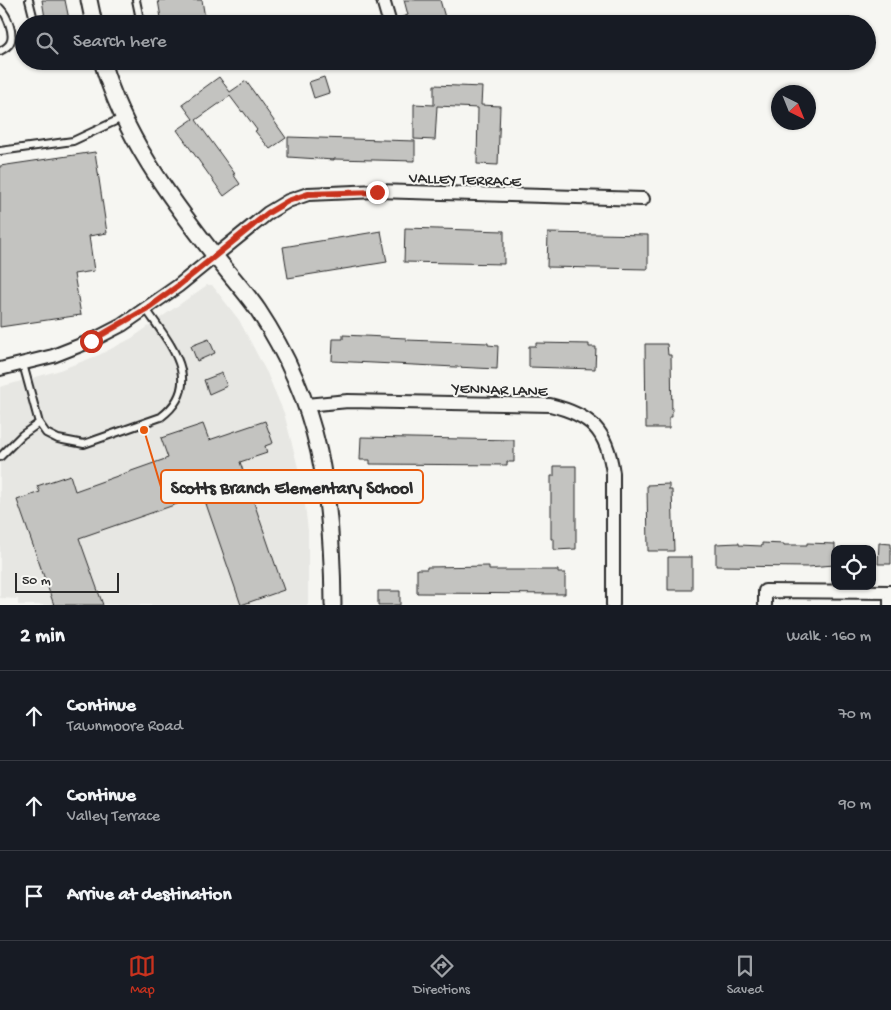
<!DOCTYPE html>
<html lang="en">
<head>
<meta charset="utf-8">
<style>
	:root { --surface:#171b24; --page:#20242c; --text:#f1f3f6; --muted:#9ea1a6; --line:#363941; --accent:#c8321e }
	body { margin:0; font-family:"Gochi Hand",sans-serif; background:var(--page); color:var(--text) }
	.controls { position:absolute; right:15px; bottom:15px; display:grid; overflow:hidden; border-radius:10px; box-shadow:0 1px 4px #0004 }
	.controls button { width:45px; height:45px; display:grid; place-items:center; padding:0; border:0; border-bottom:1px solid var(--line); background:var(--surface); color:var(--text); font:25px sans-serif }
	.compass { position:absolute; left:771px; top:85px; width:45px; height:45px; border-radius:50%; background:var(--surface); box-shadow:0 1px 4px #0004; rotate:137deg }
	.scale { position:absolute; left:15px; bottom:12px; width:104px; box-sizing:border-box; padding-left:5px; border:2px solid #2b2b2b; border-top:0; font-size:14px; line-height:18px; white-space:nowrap; color:#2b2b2b; -webkit-text-stroke:4px #f6f6f2; paint-order:stroke }
	.stop { position:absolute; width:15px; height:15px; margin:-11px; border:4px solid #c8321e; border-radius:50%; background:#fff }
	.stop.end { background:#c8321e; border-color:#fff; box-shadow:0 1px 5px #0008 }
	.list { margin:0; padding:0; list-style:none }
	h2 { display:flex; justify-content:space-between; align-items:center; height:65px; margin:0; padding:0 20px; font-size:21px }
	h2 small { font-size:16px; font-weight:400; color:var(--muted) }
	.list li { display:grid; grid-template-columns:32px 1fr auto; gap:15px; align-items:center; box-sizing:border-box; height:90px; padding:0 20px; border-top:1px solid var(--line) }
	.list b { display:block; font-size:19px; white-space:nowrap }
	.list p { margin:0; font-size:16px; white-space:nowrap; color:var(--muted) }
	.list em { font-size:16px; font-style:normal; color:var(--muted) }
	.icon { flex:none; width:28px; height:28px; fill:none; stroke:currentColor; stroke-width:2; stroke-linecap:round; stroke-linejoin:round }
	.map { position:relative; flex:none; width:891px; height:605px; overflow:hidden }
	.search { position:absolute; background:var(--surface); box-shadow:0 1px 4px #0004; left:15px; right:15px; top:15px; height:55px; display:flex; align-items:center; gap:12px; box-sizing:border-box; padding:0 18px; border-radius:28px; color:var(--muted); font-size:19px }
	.sheet { height:335px; background:var(--surface) }
	nav { display:flex; justify-content:space-around; align-items:center; box-sizing:border-box; height:70px; border-top:1px solid var(--line); background:var(--surface); font-size:14px; color:var(--muted) }
	nav a { display:grid; justify-items:center; gap:2px }
	nav .on { color:var(--accent) }
	.map>svg:first-child { display:block }
	.built { fill:#e7e7e3 }
	.building { fill:#c3c3c0; stroke:#2b2b2b }
	.lines { fill:none; stroke-linecap:round; stroke-linejoin:round }
	.service-casing { stroke:#2b2b2b; stroke-width:10 }
	.minor-casing { stroke:#2b2b2b; stroke-width:16 }
	.tertiary-casing { stroke:#2b2b2b; stroke-width:19 }
	.service { stroke:#f6f6f2; stroke-width:6 }
	.minor { stroke:#f6f6f2; stroke-width:12 }
	.tertiary { stroke:#f6f6f2; stroke-width:15 }
	.route { stroke:#c8321e; stroke-width:6 }
	.labels { text-anchor:middle; stroke-width:4; stroke-linejoin:round; paint-order:stroke }
	.street-label { font-size:16px; fill:#2b2b2b; stroke:#f6f6f2 }
	.leader { fill:none; stroke:#e8590c; stroke-width:2 }
	.callout-dot { fill:#e8590c; stroke:#f6f6f2; stroke-width:2 }
	.callout { fill:#f6f6f2; stroke:#e8590c; stroke-width:2 }
	.callout-label { font-size:18px; text-anchor:middle; font-weight:bold; fill:#2b2b2b }
</style>
</head>
<body>
<div class="map">
<svg width="891" height="605" viewBox="0 0 891 605">
	<rect width="100%" height="100%" fill="#f6f6f2"/>
	<filter id="ink" filterUnits="userSpaceOnUse"><feTurbulence type="fractalNoise" baseFrequency=".02" numOctaves="2"/><feDisplacementMap in="SourceGraphic" scale="10" xChannelSelector="R" yChannelSelector="G"/><feConvolveMatrix kernelMatrix="1 2 1 2 8 2 1 2 1" color-interpolation-filters="sRGB"/></filter>
	<g filter="url(#ink)">
		<path class="built" d="M207,285H212L239,320L267,373L284,413L303,487L308,531V605H18V599L0,598V387L57,371L99,355L132,338Z"/>
		<path class="building" d="M42,0H65L70,24H46Z
			M158,0H202L206,24H162Z
			M404,0H440L446,21L437,24H398L397,19L408,15Z
			M219,77L230,92L246,81L286,138L270,149L255,131L257,130L243,111L242,112L230,96L196,120L235,174H233L240,184L224,196L177,130L193,119L182,104Z
			M324,77L329,93L314,98L309,82Z
			M434,85L482,87L481,105L500,106L498,165L477,164L478,108L437,106L435,140L414,139V104L434,105Z
			M288,137L415,141V161L334,159V160L288,157Z
			M95,152L107,233L89,236L94,271L74,274L81,315L0,327V166Z
			M405,228L504,231V264L404,262Z
			M381,231L387,262L288,278L283,247Z
			M548,233L648,235V269L547,267Z
			M343,335L406,338V340L488,343V345L498,346L497,369L332,361L333,339H343Z
			M209,339L215,353L197,361L191,346Z
			M536,343L589,344V347H596L595,369L529,367V346H536Z
			M645,344H667L668,355H671L672,417H669V428H646Z
			M222,373L227,386L209,394L204,380Z
			M265,421L273,443L265,446L267,453L240,462L284,590L241,605L203,495L79,538L103,605H54L17,500L40,492L37,486L70,475L75,491L168,458L161,438L203,424L209,440Z
			M361,437L514,440V462H507V465L370,464V460H360Z
			M554,466H576V549L554,550V539H551V476H554Z
			M669,484V490H672L674,551H648L647,485Z
			M739,543V545L762,546V543L784,544V545H807V543L835,544V565L808,567L716,566V544Z
			M879,543L891,544V564H878Z
			M668,557H692V590H668Z
			M489,566V570H558V573H565V594L417,593V569H427V567Z
			M378,591H400V605H378Z"/>
		<g class="lines">
			<g class="service-casing">
				<path id="service" d="M29,0L35,24
					M136,0L141,24
					M0,8C7,15 15,34 10,43C8,47 4,49 0,51
					M37,62V61
					M0,151L73,141L122,118
					M23,364L39,423L46,433L58,439L84,444L161,417C206,383 169,343 146,309
					M0,457L22,435L39,423"/>
			</g>
			<g class="minor-casing">
				<path id="minor" d="M383,0L390,24
					M0,369L53,356L91,341L122,325L178,286L268,213L288,201L308,194L377,191L643,199
					M306,405L348,401L550,405C591,415 607,430 613,473V605
					M765,605V591L890,592V605"/>
			</g>
			<g class="tertiary-casing">
				<path id="tertiary" d="M89,0L94,24
					M102,61C123,135 169,197 215,256C229,274 245,291 258,310C321,405 332,493 333,605"/>
			</g>
			<use href="#service" class="service"/>
			<use href="#minor" class="minor"/>
			<use href="#tertiary" class="tertiary"/>
		</g>
	</g>
	<g class="lines" filter="url(#ink)">
		<path class="route" d="M91,341L146,309L178,286L268,213L288,201L308,194L377,192"/>
	</g>
	<g class="labels">
		<g class="street-label">
			<text transform="translate(465 178) rotate(2)" y="6">VALLEY TERRACE</text>
			<text transform="translate(500 388) rotate(2)" y="6">YENNAR LANE</text>
		</g>
	</g>
	<path class="leader" d="M144 430L161 487"/>
	<circle class="callout-dot" cx="144" cy="430" r="5"/>
	<rect class="callout" x="161" y="470" width="262" height="33" rx="5"/>
	<g class="callout-label">
		<text x="292" y="493">Scotts Branch Elementary School</text>
	</g>
</svg>
<div class="controls">
<button><svg class="icon" aria-label="locate" viewBox="0 0 24 24"><circle cx="12" cy="12" r="6"/><path d="M12 2v4M12 18v4M2 12h4M18 12h4"/></svg></button>
</div>
<svg class="compass" viewBox="-18 -18 36 36"><path d="M0-13l5 13h-10z" fill="#e53935"/><path d="M0 13l5-13h-10z" fill="#9ea1a6"/></svg>
<div class="scale">50 m</div>
<div class="stop" style="left:91px;top:341px"></div>
<div class="stop end" style="left:377px;top:192px"></div>
<div class="search"><svg class="icon" aria-label="search" viewBox="0 0 24 24"><circle cx="10" cy="10" r="6"/><path d="M15 15l6 6"/></svg>Search here</div>
</div>
<section class="sheet">
<h2>2 min<small>Walk · 160 m</small></h2>
<ul class="list">
<li><svg class="icon" aria-label="ahead" viewBox="0 0 24 24"><path d="M12 20V5M6 11l6-6 6 6"/></svg><div><b>Continue</b><p>Tawnmoore Road</p></div><em>70 m</em></li>
<li><svg class="icon" aria-label="ahead" viewBox="0 0 24 24"><path d="M12 20V5M6 11l6-6 6 6"/></svg><div><b>Continue</b><p>Valley Terrace</p></div><em>90 m</em></li>
<li><svg class="icon" aria-label="arrive" viewBox="0 0 24 24"><path d="M6 21V4h12l-3 4 3 4H6"/></svg><div><b>Arrive at destination</b></div></li>
</ul>
</section>
<nav>
<a class="on"><svg class="icon" aria-label="map" viewBox="0 0 24 24"><path d="M3 6l6-2 6 2 6-2v14l-6 2-6-2-6 2zM9 4v14M15 6v14"/></svg>Map</a>
<a><svg class="icon" aria-label="directions" viewBox="0 0 24 24"><path d="M12 3l9 9-9 9-9-9zM9 14v-3h6M13 9l2 2-2 2"/></svg>Directions</a>
<a><svg class="icon" aria-label="saved" viewBox="0 0 24 24"><path d="M7 4h10v16l-5-4-5 4z"/></svg>Saved</a>
</nav>
</body>
</html>
